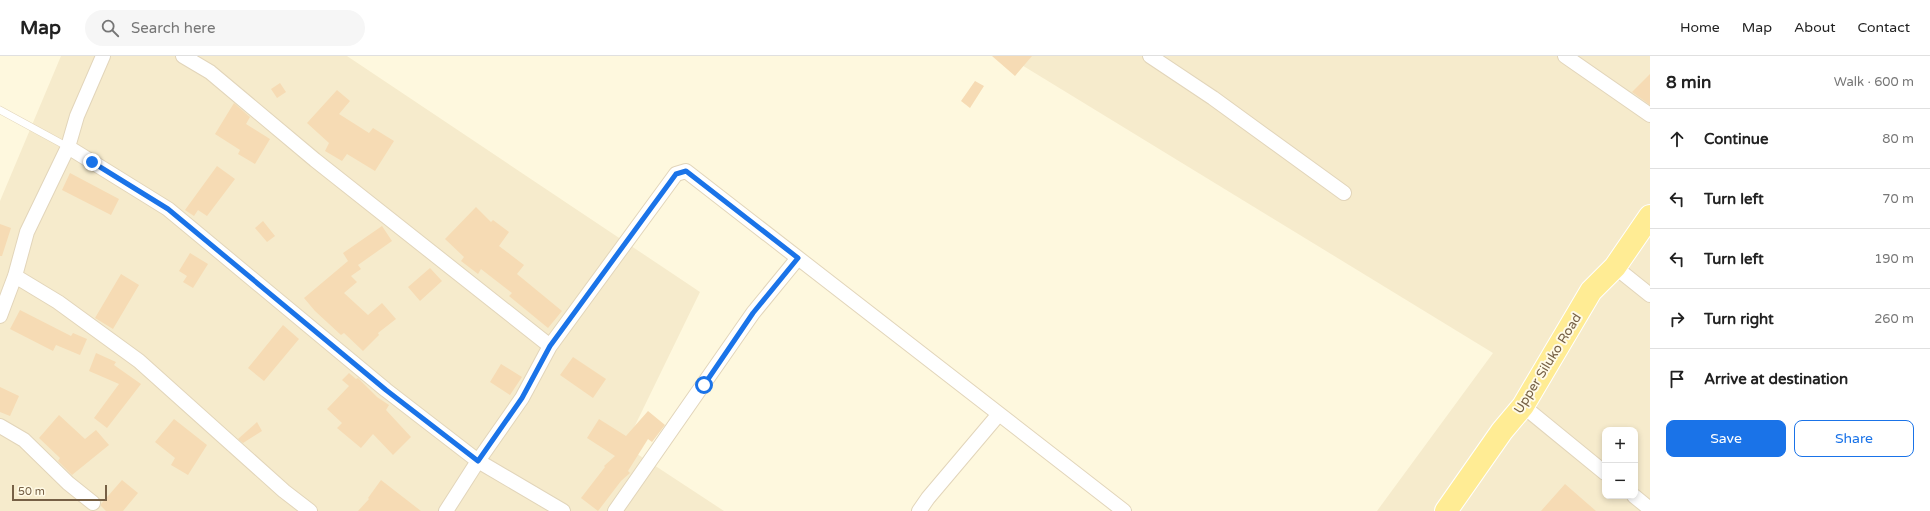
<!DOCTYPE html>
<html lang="en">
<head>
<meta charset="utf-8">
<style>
	:root { --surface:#fff; --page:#f6f6f6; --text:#222; --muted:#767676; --line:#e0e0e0; --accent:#1a73e8 }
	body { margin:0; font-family:"Varela Round",sans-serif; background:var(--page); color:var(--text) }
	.controls { position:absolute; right:12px; bottom:12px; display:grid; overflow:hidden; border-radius:8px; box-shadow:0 2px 6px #0003 }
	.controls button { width:36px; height:36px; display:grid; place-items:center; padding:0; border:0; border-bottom:1px solid var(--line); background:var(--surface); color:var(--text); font:20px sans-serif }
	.scale { position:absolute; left:12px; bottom:10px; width:95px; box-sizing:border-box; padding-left:4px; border:2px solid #766045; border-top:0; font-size:11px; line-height:14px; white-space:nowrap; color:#766045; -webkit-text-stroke:3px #fffae6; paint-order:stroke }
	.stop { position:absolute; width:12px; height:12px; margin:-9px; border:3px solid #1a73e8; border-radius:50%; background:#fff }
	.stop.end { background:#1a73e8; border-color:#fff; box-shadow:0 1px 4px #0008 }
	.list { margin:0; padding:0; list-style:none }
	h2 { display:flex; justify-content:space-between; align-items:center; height:52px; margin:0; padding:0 16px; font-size:17px }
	h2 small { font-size:13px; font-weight:400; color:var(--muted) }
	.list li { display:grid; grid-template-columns:26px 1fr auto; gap:12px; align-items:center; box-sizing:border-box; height:60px; padding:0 16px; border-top:1px solid var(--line) }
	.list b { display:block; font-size:15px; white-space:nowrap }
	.list em { font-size:13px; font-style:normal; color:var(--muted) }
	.actions { display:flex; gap:8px; padding:12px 16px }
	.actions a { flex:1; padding:9px 0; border:1px solid var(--accent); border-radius:8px; text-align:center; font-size:14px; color:var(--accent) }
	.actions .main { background:var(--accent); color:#fff }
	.icon { flex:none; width:22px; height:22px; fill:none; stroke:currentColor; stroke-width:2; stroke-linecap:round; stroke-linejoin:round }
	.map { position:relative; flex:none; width:1650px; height:455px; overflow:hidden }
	header { display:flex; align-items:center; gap:24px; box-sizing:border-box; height:56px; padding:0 20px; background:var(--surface); border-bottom:1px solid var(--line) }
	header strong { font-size:19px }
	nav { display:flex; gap:22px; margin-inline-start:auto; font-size:14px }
	.search { width:280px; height:36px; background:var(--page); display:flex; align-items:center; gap:10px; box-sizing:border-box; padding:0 14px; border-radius:22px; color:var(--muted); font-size:15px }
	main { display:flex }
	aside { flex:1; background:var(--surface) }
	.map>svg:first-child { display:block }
	.residential { fill:#f6ebcc; fill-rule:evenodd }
	.building { fill:#f6dbb4 }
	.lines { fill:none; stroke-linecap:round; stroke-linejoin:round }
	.lane-casing { stroke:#e2d5ba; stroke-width:8 }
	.street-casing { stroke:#e2d5ba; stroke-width:16 }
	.primary-casing { stroke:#fff; stroke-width:24 }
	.lane { stroke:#fff; stroke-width:7 }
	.street { stroke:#fff; stroke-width:14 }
	.primary { stroke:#ffec94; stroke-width:22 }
	.route { stroke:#1a73e8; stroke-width:5 }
	.labels { text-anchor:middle; stroke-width:4; stroke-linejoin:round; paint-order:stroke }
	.street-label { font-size:13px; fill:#766045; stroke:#fffae6 }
</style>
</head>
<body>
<header>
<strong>Map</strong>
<div class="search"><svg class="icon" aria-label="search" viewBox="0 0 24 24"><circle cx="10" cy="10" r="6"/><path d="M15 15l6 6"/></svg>Search here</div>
<nav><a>Home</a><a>Map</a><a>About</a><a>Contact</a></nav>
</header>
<main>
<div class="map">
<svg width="1650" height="455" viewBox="0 0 1650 455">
	<rect width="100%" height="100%" fill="#fef8de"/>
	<path class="residential" d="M61,0H347L700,236L625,390L724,455H0V145Z
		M1007,0H1650V455H1377L1493,297ZM1605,374H1635V440H1605Z"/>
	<path class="building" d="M992,0H1032L1015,20Z
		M1650,18V49L1632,36Z
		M975,25L984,30L970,52L961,45Z
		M280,27L286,36L277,42L271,33Z
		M337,34L350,45L339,58L369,77L373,72L394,85L375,115L347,98L342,105L325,95L329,87L307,67Z
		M234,47L250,61L246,68L270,83L255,108L238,98L240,94L215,78Z
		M217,110L235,123L207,160L198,154L194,160L185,154Z
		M70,117L119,143L111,159L62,134Z
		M476,151L491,166L493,164L509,176L499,190L524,209L517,218L562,255L548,272L509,240L512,237L481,213L478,218L461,205L464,201L445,183Z
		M263,165L275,180L267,186L255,172Z
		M0,168L11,172L2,200H0Z
		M382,170L392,185L358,209L361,213L351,220L357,226L344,237L368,259L382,247L396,263L378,277L379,279L363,295L344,277L341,279L315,255L304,242L348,205L343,197Z
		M190,197L208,208L193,232L183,226L187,220L179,215Z
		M430,212L442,225L420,245L408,231Z
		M121,218L139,229L113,273L95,262Z
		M20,254L71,280L73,277L87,283L80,299L56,289L53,295L10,273Z
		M283,269L299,283L264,325L248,312Z
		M96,297L116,306L114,309L141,328L107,372L94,362L119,328L89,315Z
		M573,301L606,323L593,342L560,319Z
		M501,308L522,321L510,339L490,326Z
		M349,317L356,323L358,322L377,341L389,349L386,354L411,381L393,399L373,378L361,392L337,372L342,367L327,353L349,330L342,324Z
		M0,331L19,340L10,360L0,356Z
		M648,355L665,369L652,386L648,383L628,415L630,417L621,425L598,455L581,442L605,411L604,410L615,400L587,382L599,363L626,380Z
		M59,359L85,383L96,374L109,389L72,419L58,405L60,402L39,382Z
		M174,363L207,389L188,419L171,409L175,402L155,386Z
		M257,366L262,375L243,387L238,383Z
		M122,424L138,437L123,455H106L101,450V448Z
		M381,424L421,455H358L369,443L368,442Z
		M1565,428L1596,455H1541Z"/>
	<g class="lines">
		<g class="lane-casing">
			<path id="lane" d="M0,54L68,91"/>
		</g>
		<g class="street-casing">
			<path id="street" d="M183,0L210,16L315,104L550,290
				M1150,0L1213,42L1344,137
				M1565,0L1650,59
				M68,91L168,153L386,334L478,405L563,455
				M1615,211L1650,239
				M15,220L58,246L139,305L284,435L310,455
				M0,260L15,220L27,176L68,91L77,60L103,0
				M1523,350L1605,417
				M0,370L24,384L68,427L93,447
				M1634,440L1650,453
				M446,455L478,405L522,342L550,290L676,118L686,115L1124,455
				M615,455L753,257L798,202
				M919,455L928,442L999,358"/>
		</g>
		<g class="primary-casing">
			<path id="primary" d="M1446,455L1502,375L1523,350L1591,235L1615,211L1650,160"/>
		</g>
		<use href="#lane" class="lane"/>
		<use href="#street" class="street"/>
		<use href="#primary" class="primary"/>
	</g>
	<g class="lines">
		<path class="route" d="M92,106L168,153L386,334L478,405L522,342L550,290L676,118L686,115L798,202L753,257L704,329"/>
	</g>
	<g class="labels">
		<g class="street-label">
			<text transform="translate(1547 307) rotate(-58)" y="5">Upper Siluko Road</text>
		</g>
	</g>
</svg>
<div class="controls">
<button>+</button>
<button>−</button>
</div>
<div class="scale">50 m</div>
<div class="stop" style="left:704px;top:329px"></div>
<div class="stop end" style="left:92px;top:106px"></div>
</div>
<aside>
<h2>8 min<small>Walk · 600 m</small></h2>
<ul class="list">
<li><svg class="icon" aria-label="ahead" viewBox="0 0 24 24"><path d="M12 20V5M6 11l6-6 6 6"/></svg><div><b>Continue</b></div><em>80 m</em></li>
<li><svg class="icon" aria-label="left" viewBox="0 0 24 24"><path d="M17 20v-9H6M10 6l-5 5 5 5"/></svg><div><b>Turn left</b></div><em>70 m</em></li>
<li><svg class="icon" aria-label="left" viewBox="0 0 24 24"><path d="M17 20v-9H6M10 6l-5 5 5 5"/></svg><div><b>Turn left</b></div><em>190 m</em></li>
<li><svg class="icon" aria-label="right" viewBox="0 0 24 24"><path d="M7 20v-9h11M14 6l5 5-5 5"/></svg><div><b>Turn right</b></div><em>260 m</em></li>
<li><svg class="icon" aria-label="arrive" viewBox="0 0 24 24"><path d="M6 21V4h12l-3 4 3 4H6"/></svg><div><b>Arrive at destination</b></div></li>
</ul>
<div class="actions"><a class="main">Save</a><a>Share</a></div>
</aside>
</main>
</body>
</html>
